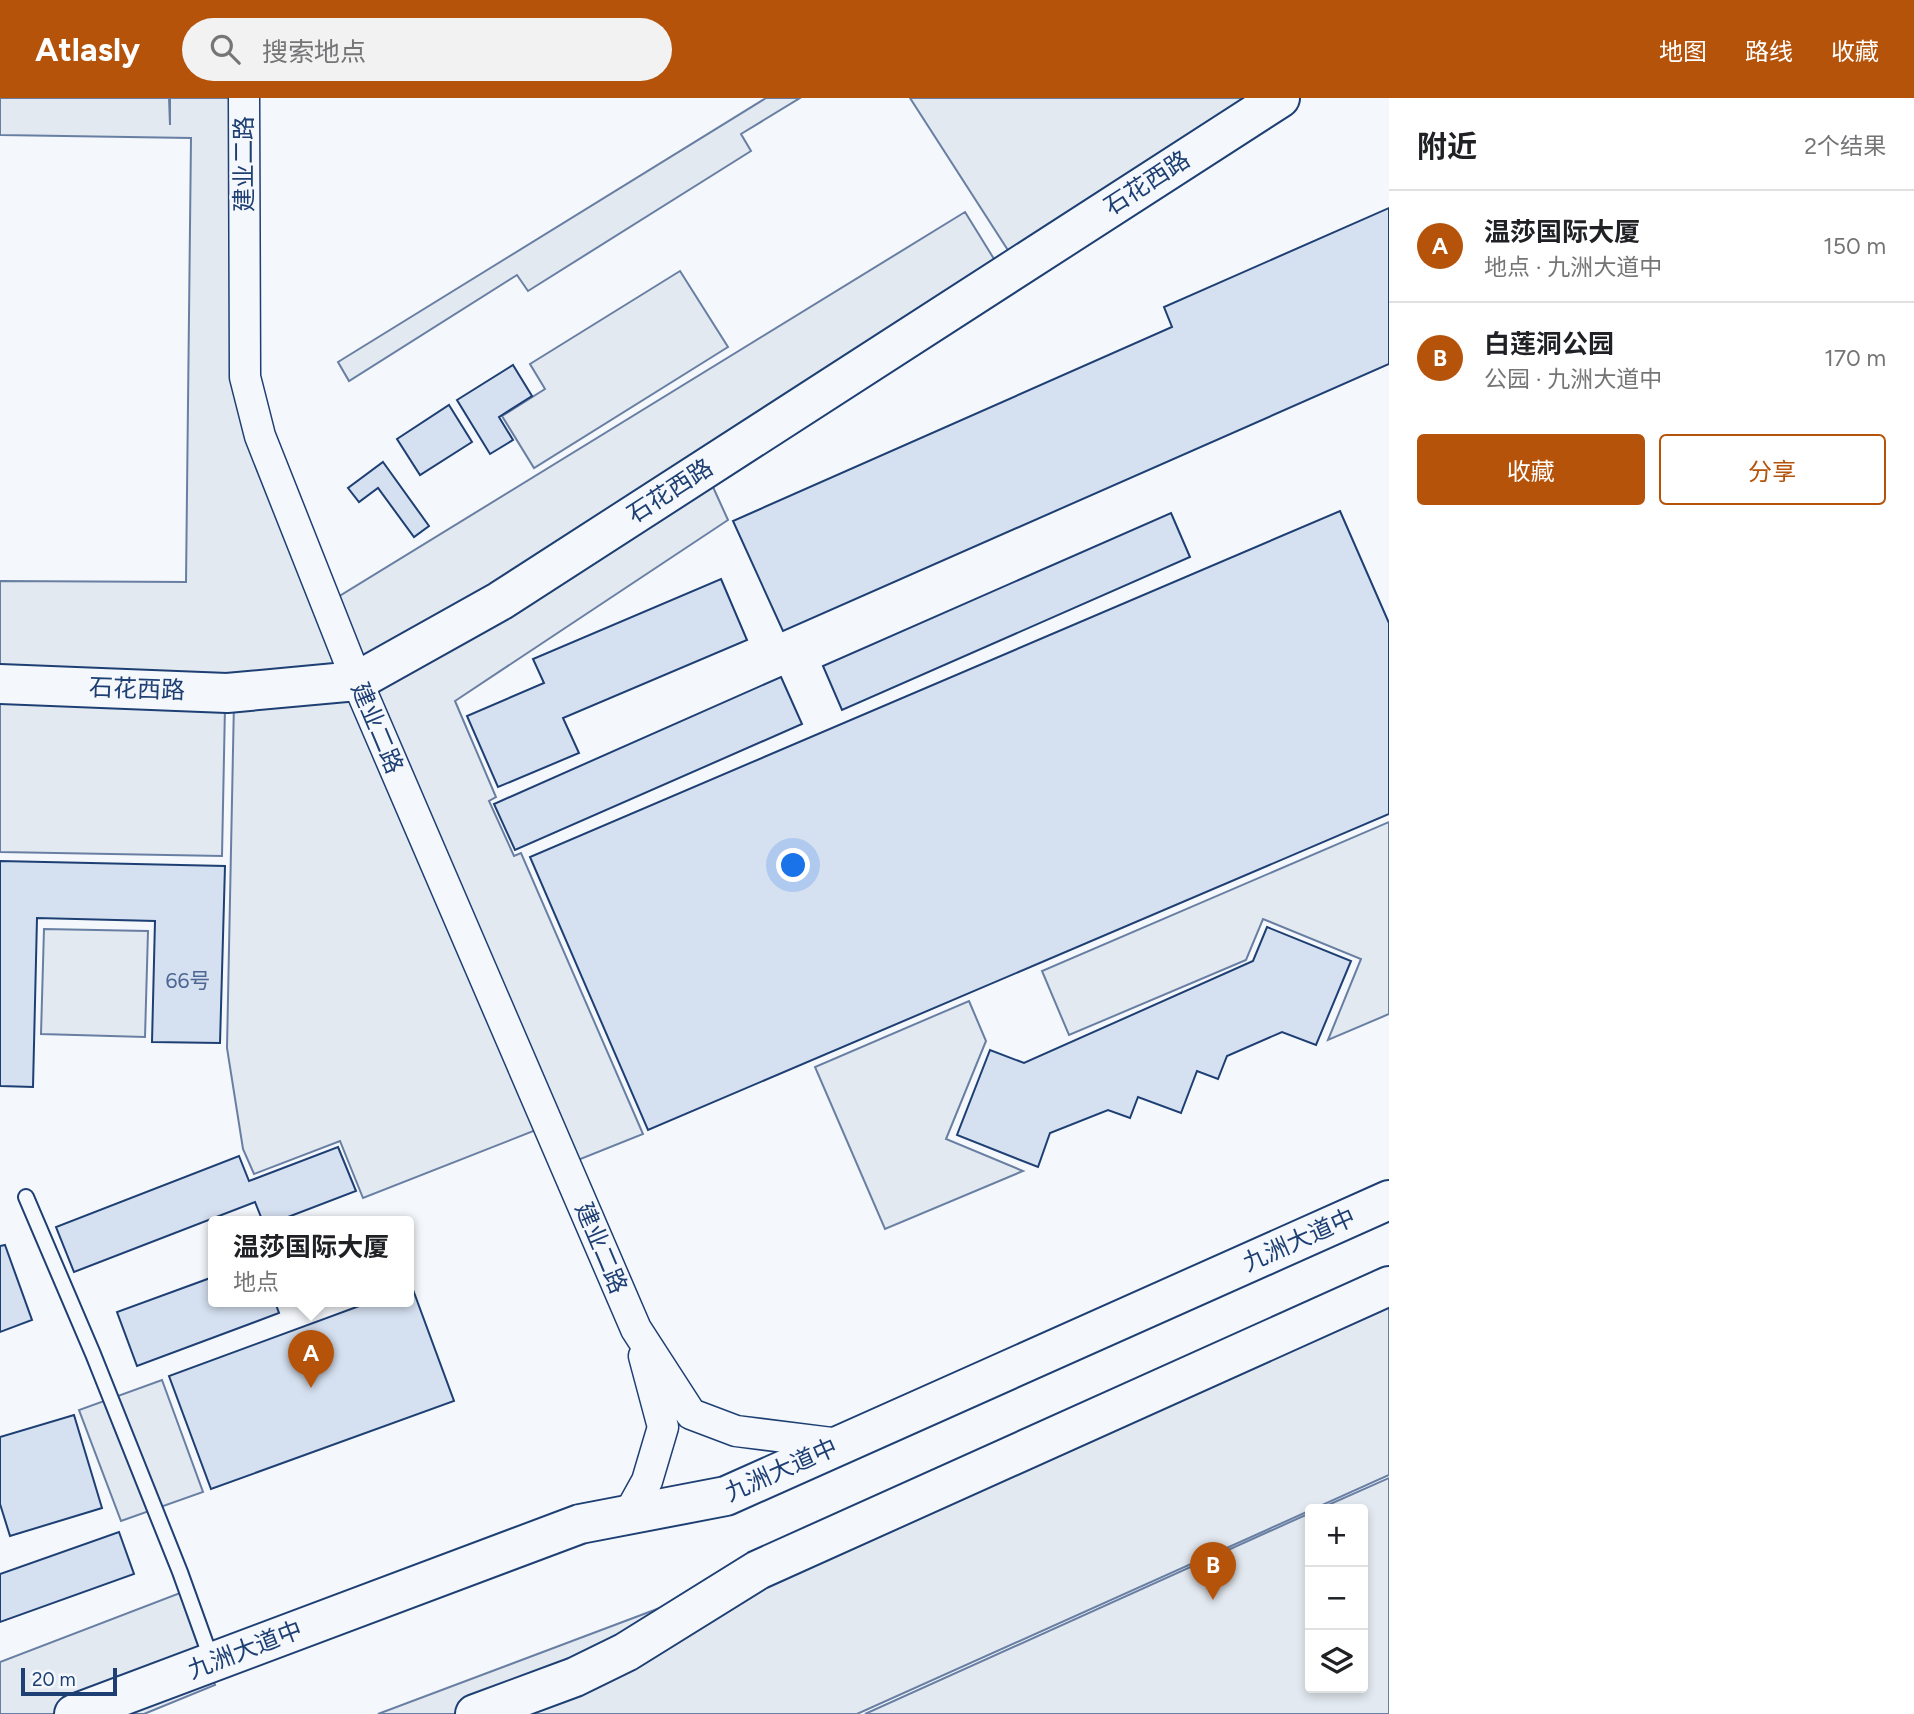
<!DOCTYPE html>
<html lang="zh">
<head>
<meta charset="utf-8">
<style>
	:root { --surface:#fff; --page:#f2f2f2; --text:#202124; --muted:#757577; --line:#e0e0e0; --accent:#b45309 }
	body { margin:0; font-family:Figtree,"Noto Sans SC",sans-serif; background:var(--page); color:var(--text) }
	.controls { position:absolute; right:21px; bottom:21px; display:grid; overflow:hidden; border-radius:7px; box-shadow:0 4px 10px #0003 }
	.controls button { width:63px; height:63px; display:grid; place-items:center; padding:0; border:0; border-bottom:2px solid var(--line); background:var(--surface); color:var(--text); font:35px sans-serif }
	.scale { position:absolute; left:21px; bottom:18px; width:96px; box-sizing:border-box; padding-left:7px; border:4px solid #1d3f73; border-top:0; font-size:19px; line-height:24px; white-space:nowrap; color:#1d3f73; -webkit-text-stroke:5px #f4f7fb; paint-order:stroke }
	.you { position:absolute; left:794px; top:768px; width:24px; height:24px; margin:-18px; border:5px solid #fff; border-radius:50%; background:#1a73e8; box-shadow:0 0 0 10px #1a73e833 }
	.badge { display:grid; place-items:center; width:46px; height:46px; border-radius:50%; background:var(--accent); color:#fff; font-size:23px; font-weight:700 }
	.pin { position:absolute; translate:-50% -58px; filter:drop-shadow(0 2px 4px #0008) }
	.pin::after { content:''; position:absolute; top:37px; width:24px; height:21px; background:inherit; clip-path:polygon(0 0,100% 0,50% 100%) }
	.popup { position:absolute; left:208px; top:1118px; width:206px; height:91px; box-sizing:border-box; display:grid; place-content:center; border-radius:7px; background:var(--surface); filter:drop-shadow(0 2px 5px #0005); font-size:23px; white-space:nowrap; color:var(--muted) }
	.popup b { font-size:26px; color:var(--text) }
	.popup::after { content:''; position:absolute; left:50%; top:100%; margin-left:-14px; border:14px solid transparent; border-top-color:var(--surface) }
	.list { margin:0; padding:0; list-style:none }
	h2 { display:flex; justify-content:space-between; align-items:center; height:91px; margin:0; padding:0 28px; font-size:30px }
	h2 small { font-size:23px; font-weight:400; color:var(--muted) }
	.list li { display:grid; grid-template-columns:46px 1fr auto; gap:21px; align-items:center; box-sizing:border-box; height:112px; padding:0 28px; border-top:2px solid var(--line) }
	.list b { display:block; font-size:26px; white-space:nowrap }
	.list p { margin:0; font-size:23px; white-space:nowrap; color:var(--muted) }
	.list em { font-size:23px; font-style:normal; color:var(--muted) }
	.actions { display:flex; gap:14px; padding:21px 28px }
	.actions a { flex:1; padding:16px 0; border:2px solid var(--accent); border-radius:7px; text-align:center; font-size:24px; color:var(--accent) }
	.actions .main { background:var(--accent); color:#fff }
	.icon { flex:none; width:38px; height:38px; fill:none; stroke:currentColor; stroke-width:2; stroke-linecap:round; stroke-linejoin:round }
	.map { position:relative; flex:none; width:1389px; height:1616px; overflow:hidden }
	header { display:flex; align-items:center; gap:42px; box-sizing:border-box; height:98px; padding:0 35px; background:var(--accent); color:#fff }
	header strong { font-size:33px }
	nav { display:flex; gap:38px; margin-inline-start:auto; font-size:24px }
	.search { width:490px; height:63px; background:var(--page); display:flex; align-items:center; gap:18px; box-sizing:border-box; padding:0 24px; border-radius:38px; color:var(--muted); font-size:26px }
	main { display:flex }
	aside { flex:1; background:var(--surface) }
	.map>svg:first-child { display:block }
	.green { fill:#e3e9f0; stroke:#687fa3; stroke-width:2 }
	.building { fill:#d5e0f0; stroke:#1d3f73; stroke-width:2 }
	.lines { fill:none; stroke-linecap:round; stroke-linejoin:round }
	.lane-casing { stroke:#1d3f73; stroke-width:18 }
	.street-casing { stroke:#1d3f73; stroke-width:33 }
	.secondary-casing { stroke:#1d3f73; stroke-width:42 }
	.primary-casing { stroke:#1d3f73; stroke-width:42 }
	.lane { stroke:#f4f7fb; stroke-width:14 }
	.street { stroke:#f4f7fb; stroke-width:30 }
	.secondary { stroke:#f4f7fb; stroke-width:38 }
	.primary { stroke:#f4f7fb; stroke-width:38 }
	.labels { text-anchor:middle; stroke-width:5; stroke-linejoin:round; paint-order:stroke }
	.number-label { font-size:21px; fill:#4b6792 }
	.street-label { font-size:24px; fill:#1d3f73; stroke:#f4f7fb }
</style>
</head>
<body>
<header>
<strong>Atlasly</strong>
<div class="search"><svg class="icon" aria-label="search" viewBox="0 0 24 24"><circle cx="10" cy="10" r="6"/><path d="M15 15l6 6"/></svg>搜索地点</div>
<nav><a>地图</a><a>路线</a><a>收藏</a></nav>
</header>
<main>
<div class="map">
<svg width="1389" height="1616" viewBox="0 0 1389 1616">
	<rect width="100%" height="100%" fill="#f4f7fb"/>
	<path class="green" d="M0,0H169L170,27V0H243L245,279L356,583L0,586V483L186,484L191,40L0,37Z
		M766,0H800L741,36L751,53L528,193L517,177L349,283L338,264Z
		M910,0H1264L1013,160Z
		M965,114L999,169L365,568L338,499Z
		M680,173L728,249L534,370L502,318L545,291L530,266Z
		M708,378L728,422L455,603L496,699L489,703L514,758L521,755L643,1036L573,1064L367,586Z
		M351,592L536,1032L363,1100L340,1043L254,1076L243,1051L227,950L234,603Z
		M0,603L225,608L222,758L0,754Z
		M1389,724V916L1328,942L1361,861L1263,821L1246,862L1069,937L1042,873Z
		M44,831L148,833L145,939L41,936Z
		M969,903L986,943L946,1041L1023,1073L885,1131L815,969Z
		M1389,1189V1377L857,1616H378L758,1473Z
		M162,1282L203,1394L121,1423L79,1312Z
		M1389,1380V1616H865L1310,1415V1590H1363V1411H1319Z
		M180,1495L215,1587L144,1616H0V1564Z"/>
	<path class="building" d="M1389,110V266L783,533L733,423L1172,229L1164,209Z
		M513,267L532,298L499,319L513,342L490,356L457,302Z
		M449,307L472,344L420,377L397,341Z
		M383,364L429,428L414,439L378,390L359,404L348,390Z
		M1340,413L1389,525V716L648,1032L530,759Z
		M1171,415L1190,459L842,612L823,568Z
		M721,481L747,542L563,620L579,655L498,689L467,618L544,585L533,561Z
		M781,579L802,626L515,752L494,706Z
		M0,763L225,768L220,945L152,944L155,823L37,820L33,989L0,988Z
		M1267,829L1351,863L1316,947L1282,934L1227,958L1218,981L1197,973L1181,1015L1138,999L1130,1020L1108,1012L1050,1035L1038,1069L957,1037L990,952L1024,965L1253,863Z
		M338,1049L356,1093L275,1124H263L255,1104L74,1174L56,1129L239,1058L249,1083Z
		M5,1147L32,1222L0,1234V1148Z
		M213,1179V1204H275L279,1215L137,1268L117,1214Z
		M412,1189L454,1303L211,1391L169,1278L370,1204H409V1190Z
		M74,1317L102,1410L10,1438L0,1406V1339Z
		M119,1434L134,1476L0,1524V1476Z"/>
	<g class="lines">
		<g class="lane-casing">
			<path id="lane" d="M26,1099L93,1256L180,1474L212,1563"/>
		</g>
		<g class="street-casing">
			<path id="street" d="M244,0L245,279L260,338L357,583L636,1231L691,1316L736,1333L840,1346
				M627,1419L647,1383L663,1329L644,1258"/>
		</g>
		<g class="secondary-casing">
			<path id="secondary" d="M0,586L227,595L357,583L500,503L1280,0"/>
		</g>
		<g class="primary-casing">
			<path id="primary" d="M74,1616L580,1426L726,1398L1389,1102
				M475,1616L575,1579L626,1554L758,1472L1389,1188"/>
		</g>
		<use href="#lane" class="lane"/>
		<use href="#street" class="street"/>
		<use href="#secondary" class="secondary"/>
		<use href="#primary" class="primary"/>
	</g>
	<g class="labels">
		<g class="number-label">
			<text x="188" y="890">66号</text>
		</g>
		<g class="street-label">
			<text transform="translate(244 66) rotate(-90)" y="8">建业二路</text>
			<text transform="translate(1147 85) rotate(-33)" y="8">石花西路</text>
			<text transform="translate(670 393) rotate(-33)" y="8">石花西路</text>
			<text transform="translate(137 591) rotate(2)" y="8">石花西路</text>
			<text transform="translate(377 630) rotate(67)" y="8">建业二路</text>
			<text transform="translate(1299 1142) rotate(-24)" y="8">九洲大道中</text>
			<text transform="translate(601 1150) rotate(67)" y="8">建业二路</text>
			<text transform="translate(781 1372) rotate(-24)" y="8">九洲大道中</text>
			<text transform="translate(245 1552) rotate(-21)" y="8">九洲大道中</text>
		</g>
	</g>
</svg>
<div class="controls">
<button>+</button>
<button>−</button>
<button><svg class="icon" aria-label="layers" viewBox="0 0 24 24"><path d="M12 4l9 5-9 5-9-5zM3 14l9 5 9-5"/></svg></button>
</div>
<div class="scale">20 m</div>
<div class="you"></div>
<div class="pin badge" style="left:311px;top:1290px">A</div>
<div class="popup"><b>温莎国际大厦</b>地点</div>
<div class="pin badge" style="left:1213px;top:1502px">B</div>
</div>
<aside>
<h2>附近<small>2个结果</small></h2>
<ul class="list">
<li><span class="badge">A</span><div><b>温莎国际大厦</b><p>地点 · 九洲大道中</p></div><em>150 m</em></li>
<li><span class="badge">B</span><div><b>白莲洞公园</b><p>公园 · 九洲大道中</p></div><em>170 m</em></li>
</ul>
<div class="actions"><a class="main">收藏</a><a>分享</a></div>
</aside>
</main>
</body>
</html>
